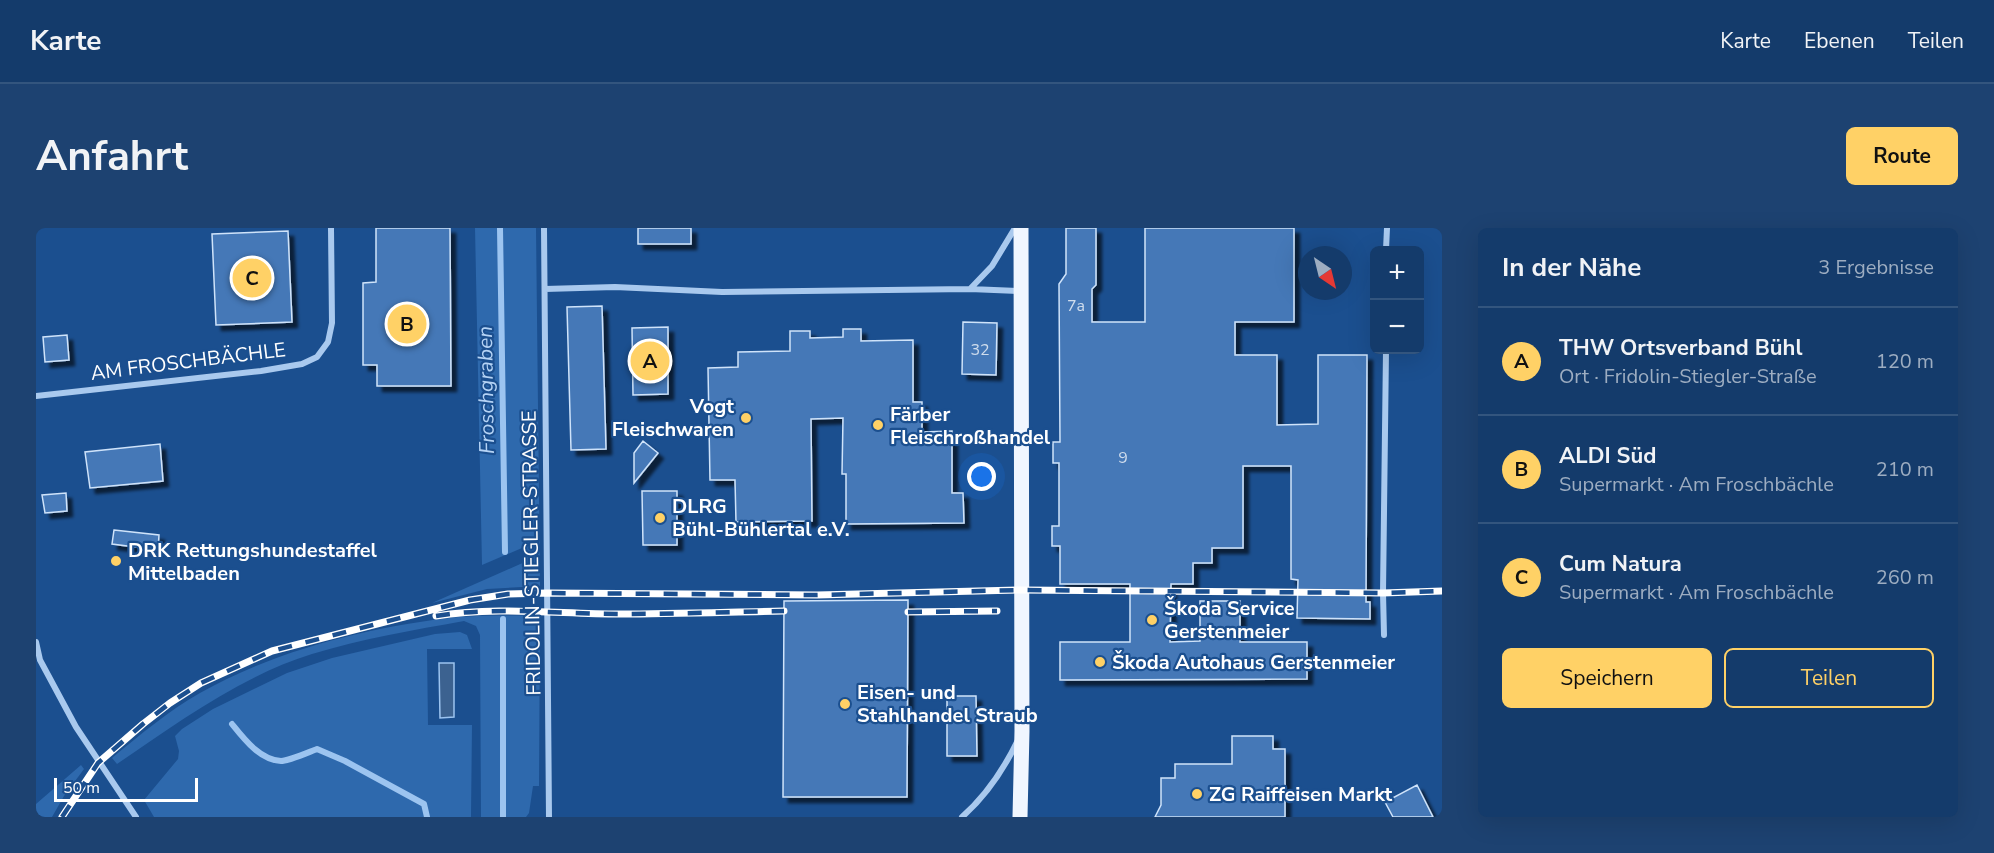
<!DOCTYPE html>
<html lang="de">
<head>
<meta charset="utf-8">
<style>
	:root { --surface:#143b6b; --page:#1d4271; --text:#f1f3f6; --muted:#9dadc1; --line:#33557e; --accent:#ffd166 }
	body { margin:0; font-family:"Nunito Sans",sans-serif; background:var(--page); color:var(--text) }
	.controls { position:absolute; right:18px; top:18px; display:grid; overflow:hidden; border-radius:9px; box-shadow:0 6px 24px #0002 }
	.controls button { width:54px; height:54px; display:grid; place-items:center; padding:0; border:0; border-bottom:2px solid var(--line); background:var(--surface); color:var(--text); font:30px sans-serif }
	.compass { position:absolute; left:1262px; top:18px; width:54px; height:54px; border-radius:50%; background:var(--surface); box-shadow:0 6px 24px #0002; rotate:145deg }
	.scale { position:absolute; left:18px; bottom:15px; width:144px; box-sizing:border-box; padding-left:6px; border:3px solid #fff; border-top:0; font-size:16px; line-height:21px; white-space:nowrap; color:#fff; -webkit-text-stroke:4px #1b4f8f; paint-order:stroke }
	.you { position:absolute; left:946px; top:249px; width:21px; height:21px; margin:-15px; border:4px solid #fff; border-radius:50%; background:#1a73e8; box-shadow:0 0 0 9px #1a73e833 }
	.badge { display:grid; place-items:center; width:39px; height:39px; border-radius:50%; background:var(--accent); color:#111; font-size:20px; font-weight:700 }
	.pin { position:absolute; translate:-50% -50%; border:3px solid #fff; box-shadow:0 2px 6px #0006 }
	.list { margin:0; padding:0; list-style:none }
	h2 { display:flex; justify-content:space-between; align-items:center; height:78px; margin:0; padding:0 24px; font-size:26px }
	h2 small { font-size:20px; font-weight:400; color:var(--muted) }
	.list li { display:grid; grid-template-columns:39px 1fr auto; gap:18px; align-items:center; box-sizing:border-box; height:108px; padding:0 24px; border-top:2px solid var(--line) }
	.list b { display:block; font-size:22px; white-space:nowrap }
	.list p { margin:0; font-size:20px; white-space:nowrap; color:var(--muted) }
	.list em { font-size:20px; font-style:normal; color:var(--muted) }
	.actions { display:flex; gap:12px; padding:18px 24px }
	.actions a { flex:1; padding:14px 0; border:2px solid var(--accent); border-radius:9px; text-align:center; font-size:21px; color:var(--accent) }
	.actions .main { background:var(--accent); color:#111 }
	.map { position:relative; flex:none; width:1406px; height:589px; overflow:hidden; border-radius:9px }
	header { display:flex; align-items:center; gap:36px; box-sizing:border-box; height:84px; padding:0 30px; background:var(--surface); border-bottom:2px solid var(--line) }
	header strong { font-size:28px }
	nav { display:flex; gap:33px; margin-inline-start:auto; font-size:21px }
	.intro { display:flex; align-items:center; justify-content:space-between; box-sizing:border-box; height:144px; padding:0 36px }
	h1 { margin:0; font-size:42px }
	.button { padding:15px 27px; border-radius:9px; background:var(--accent); color:#111; font-size:21px; font-weight:700 }
	main { display:flex; gap:36px; padding:0 36px }
	aside { flex:1; background:var(--surface); border-radius:9px; box-shadow:0 6px 24px #0002 }
	.map>svg:first-child { display:block }
	.green { fill:#2e69ad }
	.water { fill:#3c6290; stroke:#9cc4f0; stroke-width:1.5 }
	.lines { fill:none; stroke-linecap:round; stroke-linejoin:round }
	.stream { stroke:#9cc4f0; stroke-width:6 }
	.building { fill:#4478b7; stroke:#cfe3fa; stroke-width:1.5; filter:url(#shadow) }
	.street { stroke:#a9c9ee; stroke-width:6 }
	.primary { stroke:#f0f6ff; stroke-width:15 }
	.rail-casing { stroke:#fff; stroke-width:7 }
	.rail { stroke:#1b4f8f; stroke-width:4.5; stroke-dasharray:14; stroke-linecap:butt }
	.poi-dot { fill:#ffd166; stroke:#1b4f8f; stroke-width:2 }
	.labels { text-anchor:middle; stroke-width:4.5; stroke-linejoin:round; paint-order:stroke }
	.number-label { font-size:16px; fill:#d0dded }
	.street-label { font-size:20px; fill:#fff; stroke:#1b4f8f }
	.poi-label { font-size:20px; font-weight:bold; fill:#fff; stroke:#1b4f8f; text-anchor:start }
	.water-label { font-size:21px; font-style:italic; fill:#b5d3f5; stroke:#1b4f8f }
</style>
</head>
<body>
<header>
<strong>Karte</strong>
<nav><a>Karte</a><a>Ebenen</a><a>Teilen</a></nav>
</header>
<div class="intro"><h1>Anfahrt</h1><a class="button">Route</a></div>
<main>
<div class="map">
<svg width="1406" height="589" viewBox="0 0 1406 589">
	<defs>
		<filter id="shadow"><feDropShadow dx="5.5" dy="5.5" stdDeviation="1.5" flood-color="#0009"/></filter>
	</defs>
	<rect width="100%" height="100%" fill="#1b4f8f"/>
	<path class="green" d="M439,0H500L504,358L451,361L396,375L491,333L486,320L446,337Z
		M504,387L503,558H497L493,585L490,589H445L444,407L440,398L428,393C378,402 325,411 276,426C205,448 141,495 81,536L76,530C104,507 132,483 164,465C240,422 336,398 422,389C449,387 477,388 504,387Z
		M424,404L431,407L436,421H391L392,497H436L435,589H118L108,572L142,531L143,523L139,508L146,501L177,481L251,445L296,430L399,406Z
		M45,537L48,541L28,568L16,589H0V576Z"/>
	<path class="water" d="M403,435H418V489L404,490Z"/>
	<g class="lines">
		<path class="stream" d="M464,0L469,324
			M196,496C208,511 224,532 245,533C253,533 273,524 281,521L309,533L388,576L391,589
			M467,589V391"/>
	</g>
	<path class="building" d="M340,0H414L415,158H341V137H327V55L340,54Z
		M602,0H655V16H602Z
		M1030,0H1060V57L1056,61V94H1109V0H1258V94H1199V127H1241V197L1282,196V127H1331L1330,374H1334V391L1261,390L1262,352L1255,351V238H1207V320H1176V335H1157V356H1135L1134,414L1164,413V373H1204V414H1271V451L1024,452V414H1094V356H1024V318H1016V298H1023V235H1017V214H1024L1023,56L1030,46Z
		M252,3L256,94L180,97L176,6Z
		M566,78L570,221L535,222L531,79Z
		M927,94L961,95L960,147L926,146Z
		M632,99V166L597,167L596,100Z
		M807,101H825V113L877,112V174H886V204L916,203V265H927L928,295L810,296V246H806L807,190L775,191L776,293L700,294L699,252H674L672,140L702,139V124L754,123V103H774V110L807,109Z
		M31,107L33,132L9,134L7,109Z
		M607,213L622,225L598,255V225Z
		M124,216L127,253L54,260L49,224Z
		M606,263H641V317H607Z
		M30,265L31,283L9,285L6,267Z
		M78,302L123,307L122,322L76,316Z
		M872,372L871,569H747L748,373Z
		M911,468H940L941,528H911Z
		M1196,508H1237V521H1249V589H1119L1125,577V550H1139V536H1196Z
		M1381,557L1397,589H1357L1349,574Z"/>
	<g class="lines">
		<path class="street" d="M508,0L513,589
			M1350,22L1351,0
			M509,61L579,59L686,64L934,61L985,63
			M934,61L956,38L979,0
			M0,168L225,143L266,136L281,129L292,114L296,95L295,0
			M1348,407L1347,365L1350,122
			M0,414L4,432L40,499L100,589
			M926,589C951,567 968,541 982,512"/>
		<path class="primary" d="M984,589L986,503L985,0"/>
		<g class="rail-casing">
			<path id="rail" d="M872,384L961,383
				M400,388C460,378 523,386 583,386C638,386 693,384 748,383
				M26,589L62,535L107,496L134,475L165,455L236,423L434,372L472,366L511,365L781,367L984,362L1347,365L1406,363"/>
		</g>
		<use href="#rail" class="rail"/>
	</g>
	<g class="poi-dot">
		<circle cx="710" cy="190" r="6"/>
		<circle cx="842" cy="197" r="6"/>
		<circle cx="624" cy="290" r="6"/>
		<circle cx="80" cy="333" r="6"/>
		<circle cx="1116" cy="392" r="6"/>
		<circle cx="1064" cy="434" r="6"/>
		<circle cx="809" cy="476" r="6"/>
		<circle cx="1161" cy="566" r="6"/>
	</g>
	<g class="labels">
		<g class="number-label">
			<text x="1040" y="83">7a</text>
			<text x="944" y="127">32</text>
			<text x="1087" y="235">9</text>
		</g>
		<g class="street-label">
			<text transform="translate(152 133) rotate(-7)" y="7">AM FROSCHBÄCHLE</text>
			<text transform="translate(495 325) rotate(-91)" y="7">FRIDOLIN-STIEGLER-STRASSE</text>
		</g>
		<g class="poi-label">
			<text x="698" y="185" text-anchor="end">Vogt<tspan x="698" dy="23">Fleischwaren</tspan></text>
			<text x="854" y="193">Färber<tspan x="854" dy="23">Fleischroßhandel</tspan></text>
			<text x="636" y="285">DLRG<tspan x="636" dy="23">Bühl-Bühlertal e.V.</tspan></text>
			<text x="92" y="329">DRK Rettungshundestaffel<tspan x="92" dy="23">Mittelbaden</tspan></text>
			<text x="1128" y="387">Škoda Service<tspan x="1128" dy="23">Gerstenmeier</tspan></text>
			<text x="1076" y="441">Škoda Autohaus Gerstenmeier</text>
			<text x="821" y="471">Eisen- und<tspan x="821" dy="23">Stahlhandel Straub</tspan></text>
			<text x="1173" y="573">ZG Raiffeisen Markt</text>
		</g>
		<g class="water-label">
			<text transform="translate(450 162) rotate(-91)" y="7">Froschgraben</text>
		</g>
	</g>
</svg>
<div class="controls">
<button>+</button>
<button>−</button>
</div>
<svg class="compass" viewBox="-18 -18 36 36"><path d="M0-13l5 13h-10z" fill="#e53935"/><path d="M0 13l5-13h-10z" fill="#9dadc1"/></svg>
<div class="scale">50 m</div>
<div class="you"></div>
<div class="pin badge" style="left:614px;top:133px">A</div>
<div class="pin badge" style="left:371px;top:96px">B</div>
<div class="pin badge" style="left:216px;top:50px">C</div>
</div>
<aside>
<h2>In der Nähe<small>3 Ergebnisse</small></h2>
<ul class="list">
<li><span class="badge">A</span><div><b>THW Ortsverband Bühl</b><p>Ort · Fridolin-Stiegler-Straße</p></div><em>120 m</em></li>
<li><span class="badge">B</span><div><b>ALDI Süd</b><p>Supermarkt · Am Froschbächle</p></div><em>210 m</em></li>
<li><span class="badge">C</span><div><b>Cum Natura</b><p>Supermarkt · Am Froschbächle</p></div><em>260 m</em></li>
</ul>
<div class="actions"><a class="main">Speichern</a><a>Teilen</a></div>
</aside>
</main>
</body>
</html>
